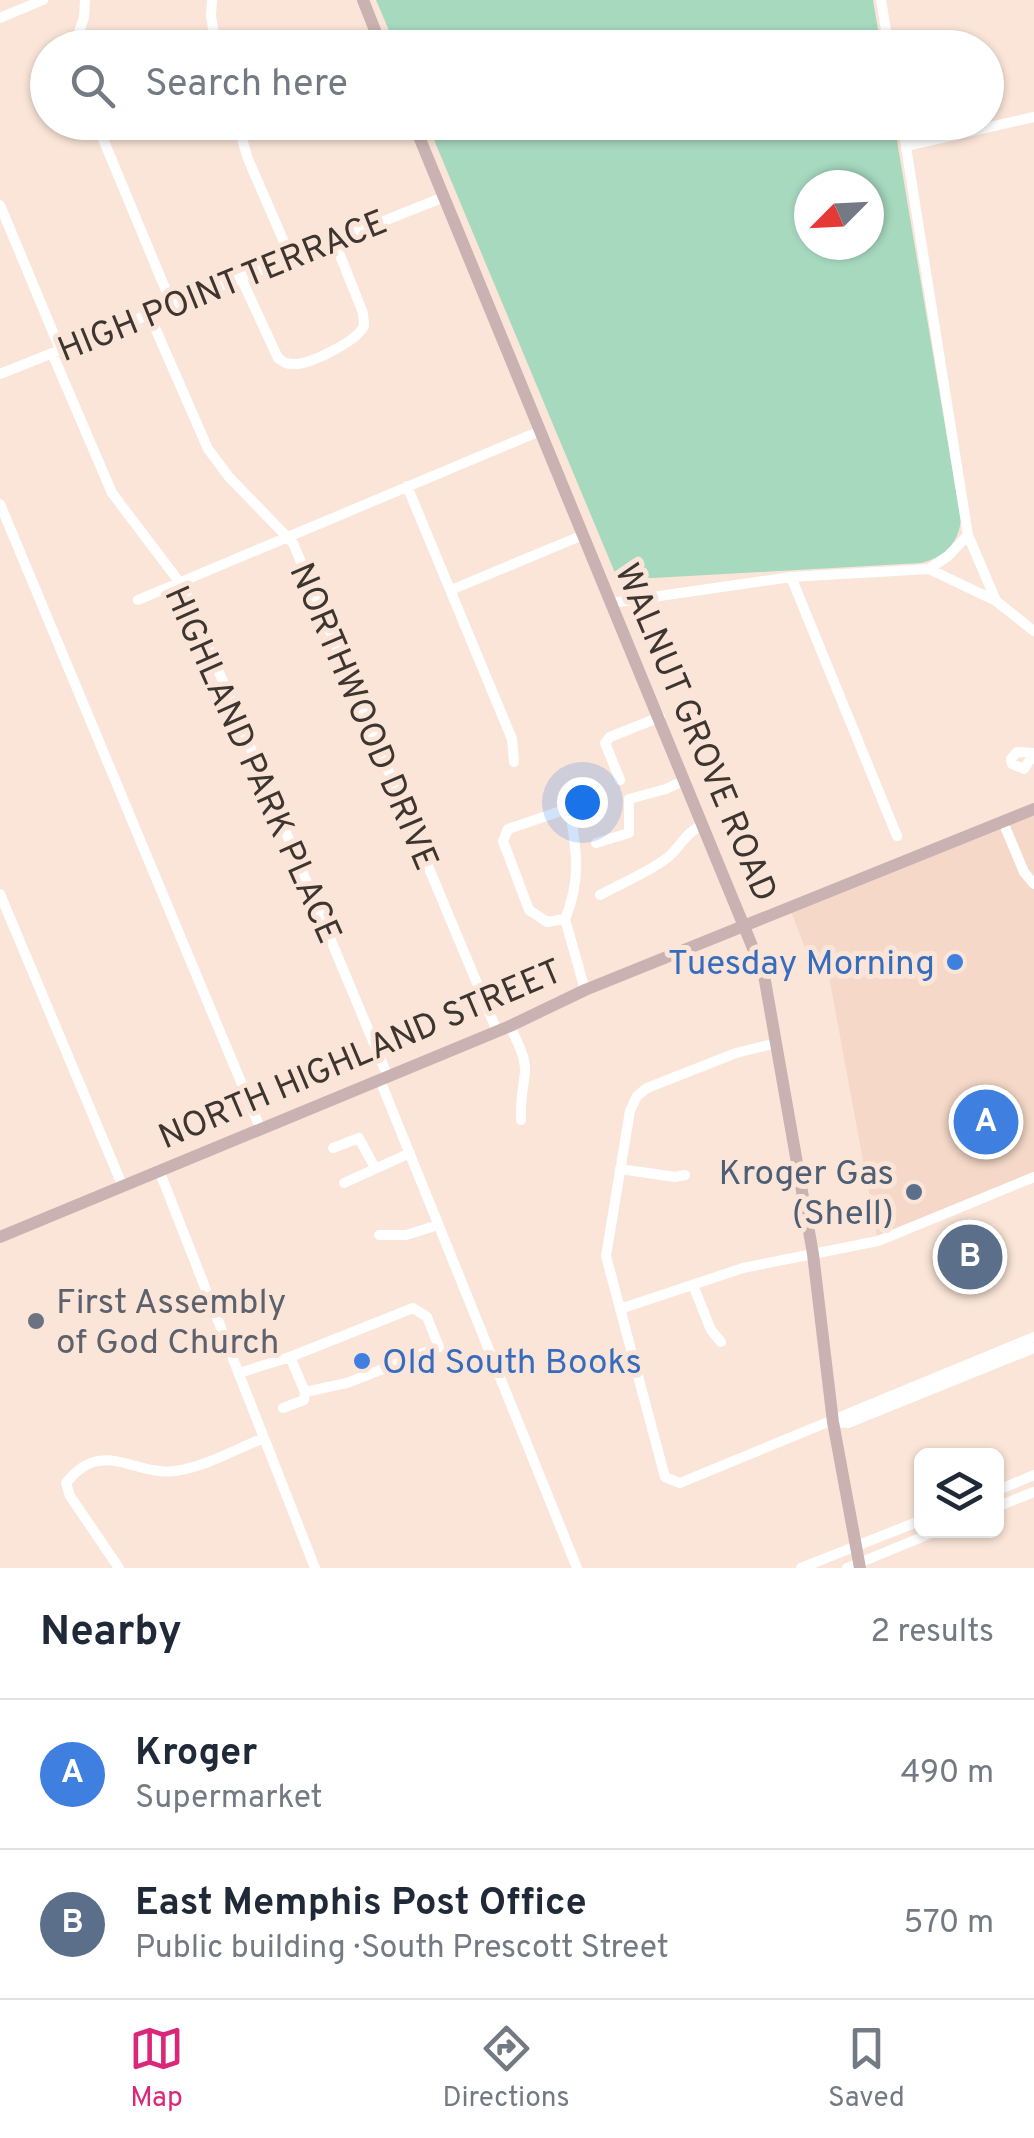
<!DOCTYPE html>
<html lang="en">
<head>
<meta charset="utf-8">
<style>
	:root { --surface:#fff; --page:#f6f6f7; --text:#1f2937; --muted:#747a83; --line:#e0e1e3; --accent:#db2777 }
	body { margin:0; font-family:Overpass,sans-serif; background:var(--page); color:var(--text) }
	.controls { position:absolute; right:30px; bottom:30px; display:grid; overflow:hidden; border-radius:15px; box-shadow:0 2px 8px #0004 }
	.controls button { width:90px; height:90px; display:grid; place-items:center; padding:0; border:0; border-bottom:2px solid var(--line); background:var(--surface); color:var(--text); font:50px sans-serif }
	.compass { position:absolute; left:794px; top:170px; width:90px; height:90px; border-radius:50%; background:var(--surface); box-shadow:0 2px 8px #0004; rotate:246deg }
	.you { position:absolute; left:582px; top:802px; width:35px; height:35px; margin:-25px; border:8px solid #fff; border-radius:50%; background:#1a73e8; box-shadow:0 0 0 15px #1a73e833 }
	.badge { display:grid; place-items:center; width:65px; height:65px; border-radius:50%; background:var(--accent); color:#fff; font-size:32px; font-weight:700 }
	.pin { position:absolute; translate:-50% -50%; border:5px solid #fff; box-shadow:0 2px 10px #0006 }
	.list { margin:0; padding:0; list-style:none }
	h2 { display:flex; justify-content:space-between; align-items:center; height:130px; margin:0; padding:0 40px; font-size:42px }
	h2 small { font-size:32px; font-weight:400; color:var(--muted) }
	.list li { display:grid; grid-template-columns:65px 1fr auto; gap:30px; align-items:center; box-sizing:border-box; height:150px; padding:0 40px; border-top:2px solid var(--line) }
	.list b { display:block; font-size:38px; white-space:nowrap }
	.list p { margin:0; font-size:32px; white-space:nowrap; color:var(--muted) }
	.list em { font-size:32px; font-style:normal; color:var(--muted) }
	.icon { flex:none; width:55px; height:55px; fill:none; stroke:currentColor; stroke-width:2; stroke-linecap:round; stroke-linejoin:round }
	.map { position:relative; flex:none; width:1034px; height:1568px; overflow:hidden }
	.search { position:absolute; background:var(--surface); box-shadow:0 2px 8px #0004; left:30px; right:30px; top:30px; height:110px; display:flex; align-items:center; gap:25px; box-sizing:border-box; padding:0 35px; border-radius:55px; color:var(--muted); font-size:38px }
	.sheet { height:430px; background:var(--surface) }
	nav { display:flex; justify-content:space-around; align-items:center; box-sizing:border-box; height:140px; border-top:2px solid var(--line); background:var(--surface); font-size:28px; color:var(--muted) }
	nav a { display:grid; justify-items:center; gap:5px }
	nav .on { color:var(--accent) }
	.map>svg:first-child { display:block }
	.built { fill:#f5d8c7 }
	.green { fill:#a7d9bf; fill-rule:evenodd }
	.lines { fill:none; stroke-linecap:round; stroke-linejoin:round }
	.minor { stroke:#fff; stroke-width:10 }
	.major { stroke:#cbb2b2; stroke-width:12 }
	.shop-dot { fill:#3f7fe0; stroke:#fbe5d8; stroke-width:4 }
	.service-dot { fill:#5c6f8a; stroke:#fbe5d8; stroke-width:4 }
	.worship-dot { fill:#6b7280; stroke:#fbe5d8; stroke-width:4 }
	.labels { text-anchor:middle; stroke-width:10; stroke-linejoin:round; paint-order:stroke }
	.street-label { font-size:35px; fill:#3d352f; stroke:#fbe5d8 }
	.shop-label { font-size:35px; fill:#366cbe; stroke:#fbe5d8; text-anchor:end }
	.service-label { font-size:35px; fill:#4e5e75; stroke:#fbe5d8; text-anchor:end }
	.worship-label { font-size:35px; fill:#5b616d; stroke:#fbe5d8; text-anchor:start }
</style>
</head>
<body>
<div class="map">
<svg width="1034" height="1568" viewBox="0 0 1034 1568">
	<rect width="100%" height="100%" fill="#fbe5d8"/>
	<path class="built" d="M1034,809V1177L878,1241L827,966L807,953L790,909Z"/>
	<path class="green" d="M376,0H873L881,47H396Z
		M427,123H894L961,520C958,544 945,557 921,563L618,580ZM809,185H869V245H809Z"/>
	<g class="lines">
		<path class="minor" d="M212,0L211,16L216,48
			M881,0L889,48
			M0,18L43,0
			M74,48L84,17L85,0
			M96,122L172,305
			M237,122L248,159L291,258
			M902,122L968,535L996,601L1034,631
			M906,146L1034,117
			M0,205L60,349
			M241,278L278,358C284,362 285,364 293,364C310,365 357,341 364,326L363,313L334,240
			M149,314L208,449L229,477L293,543L497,1031
			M52,353L112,493L184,588L388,1077
			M0,374L444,197
			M407,486L512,739L514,762
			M0,504L261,1130
			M929,569L996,601
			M791,577L897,836
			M451,590L583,535
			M138,600L540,431
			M611,603L791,577L929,569L948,556L968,535
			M1034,753L1017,752L1011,759L1012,764L1024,769L1034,754
			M620,780L605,743L610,737L660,717
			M564,810L570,812C577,852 581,881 565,919L547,922L529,910L503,841L508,829Z
			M1003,822L1024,872L1034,884
			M596,843L629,833V799L666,789L685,780
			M0,894L123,1187
			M600,895C622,883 647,873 667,858C681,847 685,832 703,825
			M565,919L585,990
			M510,1026C516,1040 526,1056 525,1072C523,1089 520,1103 521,1120
			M777,1043L736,1053L647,1088L637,1096L630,1111L606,1256L665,1477L680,1483L1034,1337
			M380,1080L577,1568
			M333,1148L359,1138L375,1168
			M620,1169L675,1177L685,1175
			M159,1170L315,1568
			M344,1183L410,1153
			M379,1235H406L438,1225
			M693,1285L711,1330L721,1342
			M620,1309L743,1268L878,1241L1034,1177
			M239,1373L290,1357L305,1392
			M283,1408L304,1400L305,1392L347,1383L439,1347L427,1317L413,1308L290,1357
			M834,1422L848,1423L1034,1348
			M996,1491L1034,1475
			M996,1507L1034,1492
			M119,1568L70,1496L66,1483C102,1437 133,1476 175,1471C205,1467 236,1449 264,1438
			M801,1568L922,1520
			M847,1568L939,1530"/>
		<path class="major" d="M363,0L382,48
			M413,122L764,975L813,1254L833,1422L860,1568
			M0,1237L510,1026L585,990L1034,809"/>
	</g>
	<g class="shop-dot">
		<circle cx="955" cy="962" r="10"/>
		<circle cx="362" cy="1361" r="10"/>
	</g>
	<circle class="service-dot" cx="914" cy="1192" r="10"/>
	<circle class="worship-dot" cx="36" cy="1321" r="10"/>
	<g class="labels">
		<g class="street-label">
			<text transform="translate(222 285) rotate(-22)" y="12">HIGH POINT TERRACE</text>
			<text transform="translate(365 716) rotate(67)" y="12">NORTHWOOD DRIVE</text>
			<text transform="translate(697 732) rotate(67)" y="12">WALNUT GROVE ROAD</text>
			<text transform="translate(254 764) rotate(66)" y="12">HIGHLAND PARK PLACE</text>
			<text transform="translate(360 1053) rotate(-23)" y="12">NORTH HIGHLAND STREET</text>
		</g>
		<g class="shop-label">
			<text x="935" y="974">Tuesday Morning</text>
			<text x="382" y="1373" text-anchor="start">Old South Books</text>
		</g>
		<g class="service-label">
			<text x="894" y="1184">Kroger Gas<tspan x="894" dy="40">(Shell)</tspan></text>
		</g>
		<g class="worship-label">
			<text x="56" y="1313">First Assembly<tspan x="56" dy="40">of God Church</tspan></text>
		</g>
	</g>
</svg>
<div class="controls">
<button><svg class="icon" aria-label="layers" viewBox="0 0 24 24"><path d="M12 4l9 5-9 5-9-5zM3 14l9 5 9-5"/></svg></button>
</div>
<svg class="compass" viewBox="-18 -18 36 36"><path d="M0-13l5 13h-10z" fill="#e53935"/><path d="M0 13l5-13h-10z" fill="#747a83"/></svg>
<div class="you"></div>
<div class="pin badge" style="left:986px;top:1122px;background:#3f7fe0">A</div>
<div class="pin badge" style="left:970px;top:1257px;background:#5c6f8a">B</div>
<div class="search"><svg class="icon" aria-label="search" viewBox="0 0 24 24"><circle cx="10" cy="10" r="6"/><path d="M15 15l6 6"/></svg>Search here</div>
</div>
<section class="sheet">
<h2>Nearby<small>2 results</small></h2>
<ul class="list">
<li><span class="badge" style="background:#3f7fe0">A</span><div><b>Kroger</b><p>Supermarket</p></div><em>490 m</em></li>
<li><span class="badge" style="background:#5c6f8a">B</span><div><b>East Memphis Post Office</b><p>Public building · South Prescott Street</p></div><em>570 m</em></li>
</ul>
</section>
<nav>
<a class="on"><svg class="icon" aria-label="map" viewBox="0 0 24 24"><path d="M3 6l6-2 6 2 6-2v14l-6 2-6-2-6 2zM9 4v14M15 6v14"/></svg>Map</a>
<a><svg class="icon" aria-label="directions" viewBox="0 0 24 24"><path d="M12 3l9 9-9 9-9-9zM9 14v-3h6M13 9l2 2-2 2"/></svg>Directions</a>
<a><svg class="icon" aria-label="saved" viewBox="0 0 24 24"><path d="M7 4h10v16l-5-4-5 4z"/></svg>Saved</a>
</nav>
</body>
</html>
